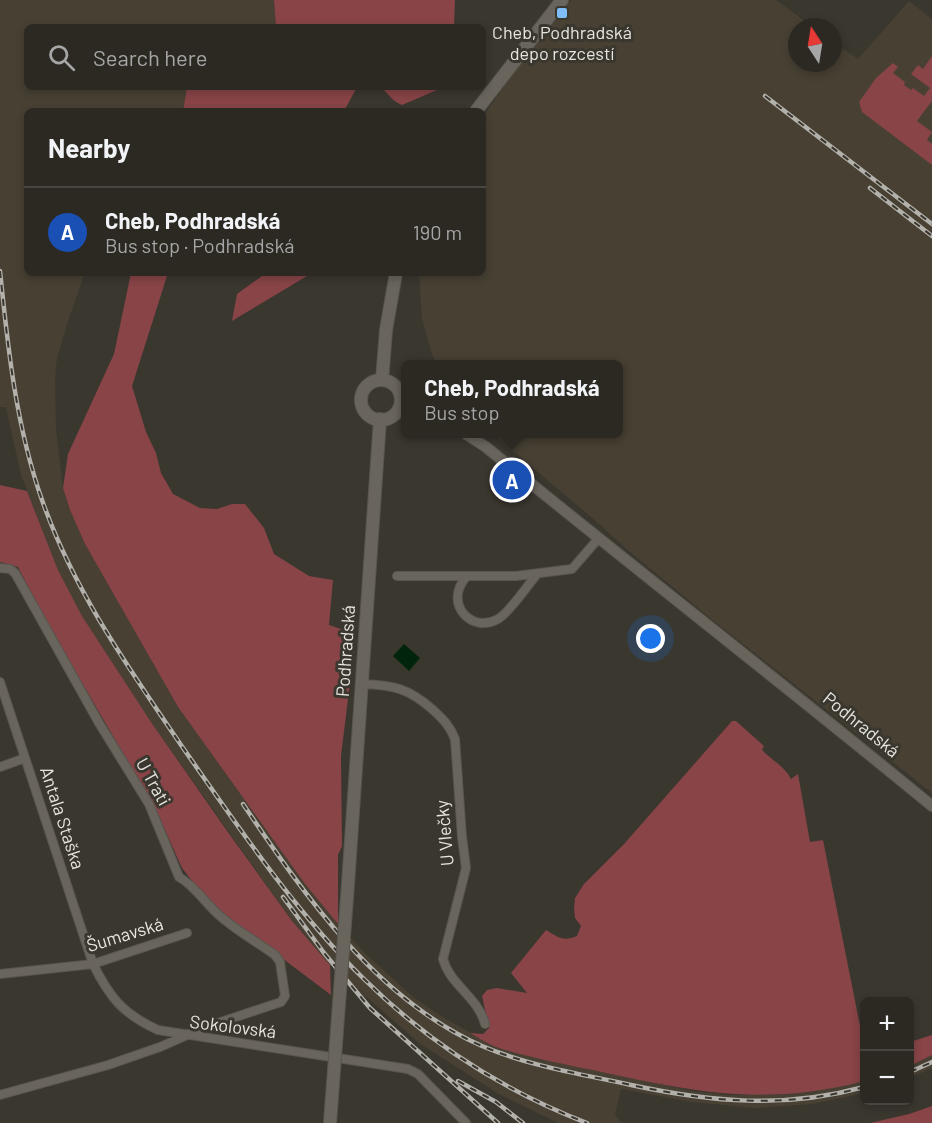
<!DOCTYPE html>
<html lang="en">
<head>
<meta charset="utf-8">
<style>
	:root { --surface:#2c2923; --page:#34312b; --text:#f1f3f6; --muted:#a6a6a6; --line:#484541; --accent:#7fbdf9 }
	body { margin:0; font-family:Barlow,sans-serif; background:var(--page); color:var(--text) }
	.controls { position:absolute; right:18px; bottom:18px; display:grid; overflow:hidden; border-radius:9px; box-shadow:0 3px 9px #0003 }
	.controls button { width:54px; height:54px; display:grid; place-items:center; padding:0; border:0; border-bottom:2px solid var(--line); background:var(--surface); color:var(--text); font:30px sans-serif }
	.compass { position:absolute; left:788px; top:18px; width:54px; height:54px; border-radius:50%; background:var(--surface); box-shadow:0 3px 9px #0003; rotate:348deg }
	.you { position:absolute; left:651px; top:639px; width:21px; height:21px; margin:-15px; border:4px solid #fff; border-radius:50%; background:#1a73e8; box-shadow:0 0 0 9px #1a73e833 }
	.badge { display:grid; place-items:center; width:39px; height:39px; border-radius:50%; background:var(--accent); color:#fff; font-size:20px; font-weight:700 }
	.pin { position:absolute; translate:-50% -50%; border:3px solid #fff; box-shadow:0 2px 6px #0006 }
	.popup { position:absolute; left:401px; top:360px; width:222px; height:78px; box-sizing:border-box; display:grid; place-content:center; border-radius:9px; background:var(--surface); filter:drop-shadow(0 2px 4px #0005); font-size:20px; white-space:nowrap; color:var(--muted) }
	.popup b { font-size:22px; color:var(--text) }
	.popup::after { content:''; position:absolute; left:50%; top:100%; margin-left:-12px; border:12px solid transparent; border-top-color:var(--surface) }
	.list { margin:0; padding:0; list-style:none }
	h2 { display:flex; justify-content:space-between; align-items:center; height:78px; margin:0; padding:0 24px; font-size:26px }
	h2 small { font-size:20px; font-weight:400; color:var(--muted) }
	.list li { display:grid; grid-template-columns:39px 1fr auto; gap:18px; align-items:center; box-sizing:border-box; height:90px; padding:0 24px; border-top:2px solid var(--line) }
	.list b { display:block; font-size:22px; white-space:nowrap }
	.list p { margin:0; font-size:20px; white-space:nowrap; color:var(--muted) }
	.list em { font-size:20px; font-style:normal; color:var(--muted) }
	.icon { flex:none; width:33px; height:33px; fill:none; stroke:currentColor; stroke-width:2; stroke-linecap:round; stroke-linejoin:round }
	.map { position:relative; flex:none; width:932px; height:1123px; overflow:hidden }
	.search { position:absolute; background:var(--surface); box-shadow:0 3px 9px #0003; left:24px; top:24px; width:462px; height:66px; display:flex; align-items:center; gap:15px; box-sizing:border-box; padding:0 21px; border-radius:9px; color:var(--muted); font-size:22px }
	.panel { position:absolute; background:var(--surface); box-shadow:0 3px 9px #0003; left:24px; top:108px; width:462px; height:168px; border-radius:9px }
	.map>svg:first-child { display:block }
	.built { fill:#474033 }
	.green { fill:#884447 }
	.water { fill:#01250c }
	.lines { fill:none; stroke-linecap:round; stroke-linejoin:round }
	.minor-casing { stroke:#58564f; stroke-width:10 }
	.tertiary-casing { stroke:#58564f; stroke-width:12 }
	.secondary-casing { stroke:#58564f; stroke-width:14 }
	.minor { stroke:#69655d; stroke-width:8 }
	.tertiary { stroke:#69655d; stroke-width:10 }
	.secondary { stroke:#69655d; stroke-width:12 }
	.rail-casing { stroke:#b3b1ab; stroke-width:4.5 }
	.rail { stroke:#3a372f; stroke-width:2; stroke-dasharray:7; stroke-linecap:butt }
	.secondary-bridge-casing { stroke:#58564f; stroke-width:14; stroke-linecap:butt }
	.secondary-bridge { stroke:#69655d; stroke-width:12 }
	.poi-dot { fill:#7fbdf9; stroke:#3a372f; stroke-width:2 }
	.labels { text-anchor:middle; stroke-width:6; stroke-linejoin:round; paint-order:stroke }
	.poi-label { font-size:18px; fill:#e7e5e0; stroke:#3a372f }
	.street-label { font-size:18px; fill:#e7e5e0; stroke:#3a372f }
</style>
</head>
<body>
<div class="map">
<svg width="932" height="1123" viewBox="0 0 932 1123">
	<rect width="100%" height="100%" fill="#3a372f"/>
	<path class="built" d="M0,0H274L276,27H27V87H187L183,111H27V273H85L68,321L57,358L55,378L56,430L63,488L70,510L85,544L178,707L305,884L338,924L367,955L413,997L441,1016L496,1047L545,1060L693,1091L729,1095H777L811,1092L864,1081V1093L813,1104L756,1108L691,1102L621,1089L615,1114L621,1123H558L497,1093L419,1043L364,995L341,971L330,965L292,921L151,722L82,616L58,570L21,475L6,407H0Z
		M571,0H776L813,27H797V63H833V42L858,59L909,1L932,19V793L715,622L624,547L597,522L493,434H618V364H438L433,357L422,319L419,273H483V117L513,73Z
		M932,1055V1068L910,1078V1066Z"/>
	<path class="green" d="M274,0H455L454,27H276Z
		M932,56V101L917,121L932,132L927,140L932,144V165L862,112L859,102L876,78L893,63L898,67L893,73L905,82L904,85L911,90L913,88L924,96L930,88L911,74L918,65L923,69Z
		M187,87H360L356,89L344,111H183Z
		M380,87H444L402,105C391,101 389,93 380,87Z
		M131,273H168L132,386L146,432L156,453L161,473L173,494L200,508L217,509L232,504H245L264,528L274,554L309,576L333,580L329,625L356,634L341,756L342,846L338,855V924L305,884L178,707L85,544L70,510L63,488L68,454L114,354Z
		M266,273H312L232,321L237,294Z
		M0,485L27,491L58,570L82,616L151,722L225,828L292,921L330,965L331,995L210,904L182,868L156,810L42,614L18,567L0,562Z
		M732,721H736L764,746L762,750C771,759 786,768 791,779L798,774L810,842L823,840L864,1046V1081C766,1107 693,1092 597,1071C564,1064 531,1058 499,1048C489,1045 479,1038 470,1033L483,1034L489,1028L482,996L487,990L497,988L527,993L511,973L546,930C558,937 563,942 577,936L581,926L575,918L574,909L575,898L584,884L624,844Z
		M932,1035V1055L910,1066V1042Z
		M932,1106V1123H870L909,1114Z"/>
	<path class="water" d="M404,644L420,658L409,671L393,656Z"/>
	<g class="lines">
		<g class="minor-casing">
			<path id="minor" d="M0,568L10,569L15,573L99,723L149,804L179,877C195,886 206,904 220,916C237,931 257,942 275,955L280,962L285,996L281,1002L203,1028L160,1047L108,1065L0,1095
				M397,576H516L572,569L598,539
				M466,577C443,604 472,634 498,619C509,613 528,585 537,574
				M0,682L93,964C110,998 123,1014 158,1030L408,1069L418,1074L466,1123
				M362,684C393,685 408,688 432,709C443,719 450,726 455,739L462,837L466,868L443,959C450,985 478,997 485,1024
				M0,767L25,758
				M0,974L93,964L187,933"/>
		</g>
		<g class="tertiary-casing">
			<path id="tertiary" d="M399,408L406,409
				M466,434L486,447C634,568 785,685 932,806"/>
		</g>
		<g class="secondary-casing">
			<path id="secondary" d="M476,111L562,0
				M382,380L386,330L396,273
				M361 400a20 20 0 1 1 40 0a20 20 0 1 1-40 0Z
				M348,884L380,419"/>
		</g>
		<use href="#minor" class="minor"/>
		<use href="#tertiary" class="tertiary"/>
		<use href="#secondary" class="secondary"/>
		<g class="rail-casing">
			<path id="rail" d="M765,96L932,224
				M870,188L932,236
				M0,271C8,349 16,426 42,500C74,591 128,667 181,745C237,825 295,912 365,980C429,1043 504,1091 587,1123
				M243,804C305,896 377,1000 482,1046C529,1066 581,1074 631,1085C711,1102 784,1109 864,1087
				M283,897L324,953L370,1008L498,1123
				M910,1072L932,1062
				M458,1081L496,1102L523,1123"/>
		</g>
		<use href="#rail" class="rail"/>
		<g class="secondary-bridge-casing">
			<path id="secondary-bridge" d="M330,1123L348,884"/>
		</g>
		<use href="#secondary-bridge" class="secondary-bridge"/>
	</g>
	<rect class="poi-dot" x="556" y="7" width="12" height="12" rx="3"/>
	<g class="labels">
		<g class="poi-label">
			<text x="562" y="39">Cheb, Podhradská<tspan x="562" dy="21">depo rozcestí</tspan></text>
		</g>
		<g class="street-label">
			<text transform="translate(346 651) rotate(-86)" y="6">Podhradská</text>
			<text transform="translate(861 725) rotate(39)" y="6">Podhradská</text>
			<text transform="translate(153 782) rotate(61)" y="6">U Trati</text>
			<text transform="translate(62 818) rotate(72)" y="6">Antala Staška</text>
			<text transform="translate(445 833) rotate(-95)" y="6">U Vlečky</text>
			<text transform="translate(125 935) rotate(-17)" y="6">Šumavská</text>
			<text transform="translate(233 1027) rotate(7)" y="6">Sokolovská</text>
		</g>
	</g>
</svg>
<div class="controls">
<button>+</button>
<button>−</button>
</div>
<svg class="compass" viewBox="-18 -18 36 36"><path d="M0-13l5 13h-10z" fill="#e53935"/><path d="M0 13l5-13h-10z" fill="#a6a6a6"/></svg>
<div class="you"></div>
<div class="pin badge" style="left:512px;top:480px;background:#1a4fb4">A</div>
<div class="popup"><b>Cheb, Podhradská</b>Bus stop</div>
<div class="search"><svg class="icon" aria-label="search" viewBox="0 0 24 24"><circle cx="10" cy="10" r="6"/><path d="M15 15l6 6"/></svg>Search here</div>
<section class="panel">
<h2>Nearby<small></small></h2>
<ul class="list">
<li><span class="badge" style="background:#1a4fb4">A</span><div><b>Cheb, Podhradská</b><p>Bus stop · Podhradská</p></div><em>190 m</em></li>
</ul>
</section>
</div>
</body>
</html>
